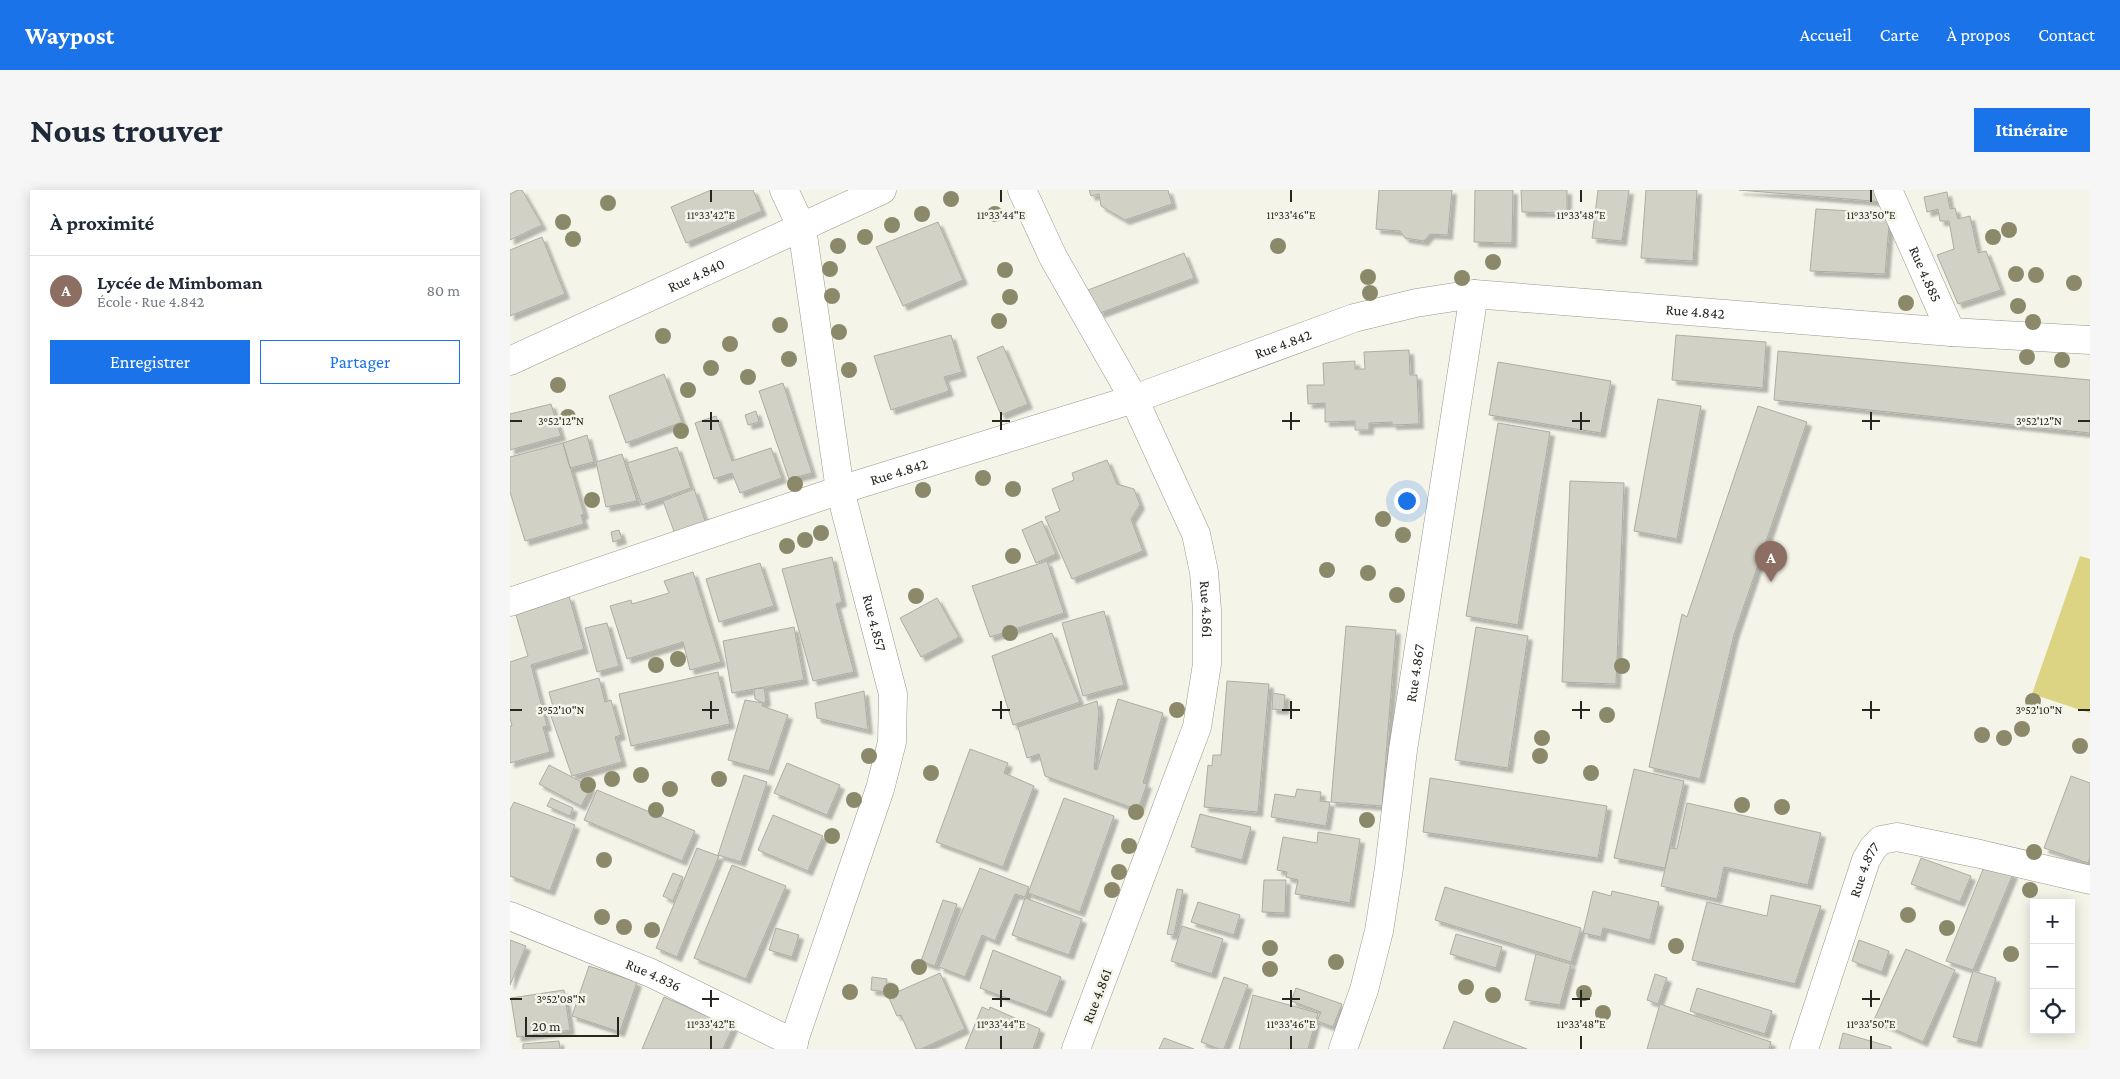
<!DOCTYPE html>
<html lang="fr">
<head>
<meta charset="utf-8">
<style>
	:root { --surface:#fff; --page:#f6f6f7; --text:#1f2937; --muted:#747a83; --line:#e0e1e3; --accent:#1a73e8 }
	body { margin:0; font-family:"Crimson Pro",serif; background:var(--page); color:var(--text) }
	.controls { position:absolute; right:15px; bottom:15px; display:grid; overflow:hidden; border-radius:0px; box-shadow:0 2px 12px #0003 }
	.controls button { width:45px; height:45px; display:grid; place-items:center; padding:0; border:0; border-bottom:1px solid var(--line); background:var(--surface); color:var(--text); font:25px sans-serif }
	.scale { position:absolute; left:15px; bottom:12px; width:94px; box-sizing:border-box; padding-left:5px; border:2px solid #272722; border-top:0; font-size:14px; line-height:18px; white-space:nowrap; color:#272722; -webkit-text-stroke:4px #f5f4e9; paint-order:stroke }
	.you { position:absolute; left:896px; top:310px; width:18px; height:18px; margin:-12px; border:4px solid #fff; border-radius:50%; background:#1a73e8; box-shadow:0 0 0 8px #1a73e833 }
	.badge { display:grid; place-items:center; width:32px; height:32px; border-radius:50%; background:var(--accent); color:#fff; font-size:16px; font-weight:700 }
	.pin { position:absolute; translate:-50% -41px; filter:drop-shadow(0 1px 2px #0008) }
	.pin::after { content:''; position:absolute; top:26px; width:18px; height:15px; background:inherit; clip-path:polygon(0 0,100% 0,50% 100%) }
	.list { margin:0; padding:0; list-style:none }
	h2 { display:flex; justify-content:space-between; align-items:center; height:65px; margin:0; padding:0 20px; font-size:21px }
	h2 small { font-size:16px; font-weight:400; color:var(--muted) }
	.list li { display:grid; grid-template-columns:32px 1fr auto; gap:15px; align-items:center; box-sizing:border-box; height:70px; padding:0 20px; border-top:1px solid var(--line) }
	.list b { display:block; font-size:19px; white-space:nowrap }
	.list p { margin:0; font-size:16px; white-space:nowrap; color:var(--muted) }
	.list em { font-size:16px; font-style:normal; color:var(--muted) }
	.actions { display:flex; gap:10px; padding:15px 20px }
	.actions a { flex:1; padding:11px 0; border:1px solid var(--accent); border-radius:0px; text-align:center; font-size:18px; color:var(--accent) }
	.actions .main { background:var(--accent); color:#fff }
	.icon { flex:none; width:28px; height:28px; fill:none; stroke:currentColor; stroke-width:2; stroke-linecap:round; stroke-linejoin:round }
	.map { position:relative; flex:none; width:1580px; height:859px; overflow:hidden; border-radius:0px }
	header { display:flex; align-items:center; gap:30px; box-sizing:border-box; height:70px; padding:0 25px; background:var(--accent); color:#fff }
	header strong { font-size:24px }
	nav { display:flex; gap:28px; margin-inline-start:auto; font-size:18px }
	.intro { display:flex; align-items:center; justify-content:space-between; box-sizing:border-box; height:120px; padding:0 30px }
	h1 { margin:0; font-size:35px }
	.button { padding:12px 22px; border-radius:0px; background:var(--accent); color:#fff; font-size:18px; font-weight:700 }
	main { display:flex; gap:30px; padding:0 30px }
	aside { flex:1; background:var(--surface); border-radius:0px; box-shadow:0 2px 12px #0003 }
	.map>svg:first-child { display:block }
	.green { fill:#dcd383 }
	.building { fill:#d2d1c6; stroke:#aeada2; filter:url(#shadow) }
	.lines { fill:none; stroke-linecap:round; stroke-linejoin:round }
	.minor-casing { stroke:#98978c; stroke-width:29 }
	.minor { stroke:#fff; stroke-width:28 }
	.tree { fill:#8c896b }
	.ticks { fill:none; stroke:#272722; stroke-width:2 }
	.labels { text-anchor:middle; stroke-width:5; stroke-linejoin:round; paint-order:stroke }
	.street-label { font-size:15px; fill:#272722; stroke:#f5f4e9 }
	.ticks-label { font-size:12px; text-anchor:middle; fill:#272722; stroke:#f5f4e9; stroke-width:5; stroke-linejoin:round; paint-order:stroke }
</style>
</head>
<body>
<header>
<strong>Waypost</strong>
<nav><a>Accueil</a><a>Carte</a><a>À propos</a><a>Contact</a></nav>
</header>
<div class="intro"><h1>Nous trouver</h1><a class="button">Itinéraire</a></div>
<main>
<aside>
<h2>À proximité<small></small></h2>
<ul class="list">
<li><span class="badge" style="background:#8d6e63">A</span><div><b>Lycée de Mimboman</b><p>École · Rue 4.842</p></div><em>80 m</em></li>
</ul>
<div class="actions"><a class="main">Enregistrer</a><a>Partager</a></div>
</aside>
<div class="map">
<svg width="1580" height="859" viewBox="0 0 1580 859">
	<defs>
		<filter id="shadow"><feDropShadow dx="4.5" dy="4.5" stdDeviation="1" flood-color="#0004"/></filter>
	</defs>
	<rect width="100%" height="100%" fill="#f5f4e9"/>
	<path class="green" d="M1570,366L1580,369V523L1522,504Z"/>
	<path class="building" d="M8,0H12L32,35L0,50V4Z
		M201,0H243L252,21L176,53L161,17Z
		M579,0H658L662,14L615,30L591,16L589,4L581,6Z
		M869,0H942L938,45L920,44L914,51L895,48L890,41L866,39Z
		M965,0H1003L1002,53L964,52Z
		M1011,0H1057V23L1012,22Z
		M1088,0H1119L1112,51L1082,48Z
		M1136,0H1187L1183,71L1131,68Z
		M1229,0H1369L1374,12Z
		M1437,2L1440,19L1445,18L1448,29L1460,26L1468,63L1476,61L1491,100L1448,114L1427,65L1444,59L1439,31H1430L1428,19L1417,22L1414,7Z
		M1306,19L1380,23L1375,84L1300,81Z
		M428,32L453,90L393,116L366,57Z
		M32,47L55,104L0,126V60Z
		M674,63L684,88L590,123L578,100Z
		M441,145L452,182L434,187L439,201L381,220L364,166Z
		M1166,145L1256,152L1253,198L1162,190Z
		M493,156L518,214L491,225L467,167Z
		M899,160L900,185H907L909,234L882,235V232L859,233V240H845V231L815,232V213L798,214L797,195H814L813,173L845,171V179H855L854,162Z
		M1268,161L1580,190V243L1264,210Z
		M988,172L1101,191L1091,243L979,225Z
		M154,184L172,232L116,253L99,206Z
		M273,193L302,283L279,289L249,201Z
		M1148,209L1191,216L1167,349L1124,341Z
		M41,214L51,246L0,260V224Z
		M1248,216L1297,232L1224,445L1190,589L1139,577L1172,424L1177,427Z
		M246,221L249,232L238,235L235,225Z
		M206,226L222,271L261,258L272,288L230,303L222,283L204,289L185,233Z
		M988,233L1040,242L1008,435L956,426Z
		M77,245L84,272L60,278L53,253Z
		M53,253L74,324L71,325L74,334L15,351L0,302V267Z
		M167,257L181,298L132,315L117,273Z
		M112,264L127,311L96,317L86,272Z
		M597,270L607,294L624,299L630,315L621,329L633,361L562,389L535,327L550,321L542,299L564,290L562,283Z
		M1060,291L1114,293L1106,494L1052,492Z
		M184,299L197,336L166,347L153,311Z
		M532,331L546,364L526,373L512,340Z
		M109,340L112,349L103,352L101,342Z
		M322,367L332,412L326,414L344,482L303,491L272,379Z
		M537,371L554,423L480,447L462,396Z
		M250,373L264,416L209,432L196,389Z
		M183,382L211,472L180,480L173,452L117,469L100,416L121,410L122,414L159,403L154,391Z
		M59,406L74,459L21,475L37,536L33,537L40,562L0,573V536H2L0,528V472L18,466L6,425Z
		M427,408L449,447L411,467L390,428Z
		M594,421L614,495L573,506L552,433Z
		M97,433L109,476L87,482L75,438Z
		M836,436L886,440L872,616L821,612Z
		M284,437L294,490L222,503L213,451Z
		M966,437L1018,446L998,578L945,570Z
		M542,443L570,512L503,535L482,466Z
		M208,482L220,534L121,556L109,504Z
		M89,488L95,512L101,510L111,545L105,547L112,572L62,586L41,526L45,524L39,502Z
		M717,491L759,494L748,622L694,617L698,575L702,576L703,565H711Z
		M254,498L256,511L253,513L245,509L244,499Z
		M354,501L358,540L307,528L305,513Z
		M763,503L775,505L774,520L762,519Z
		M608,509L653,523L633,593L637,594L628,620L535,586L529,564L517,568L508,537L587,511L589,522L584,579L587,580Z
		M235,510L253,513L252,516L278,525L259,581L218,570Z
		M460,559L498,573L494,583L524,596L493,677L426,652Z
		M277,573L330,595L317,625L264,603Z
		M39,575L81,597L71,616L29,594Z
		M1124,579L1174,591L1155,678L1104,668Z
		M234,585L257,592L231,672L208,665Z
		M1561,586L1580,593V667L1578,673L1534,658Z
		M920,588L1097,616L1088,668L913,642Z
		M787,599L811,602L810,611L820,612L816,636L761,627L765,604L785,607Z
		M87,600L185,641L172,671L74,630Z
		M41,608L63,618L60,626L37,616Z
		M554,608L604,626L570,722L518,703Z
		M4,612L65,635L40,701L0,686V620Z
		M1177,613L1311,643L1298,695L1214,677L1207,709L1151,696L1160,658L1167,659Z
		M690,624L741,637L732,670L681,657Z
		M263,625L313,646L298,681L248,660Z
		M808,642L850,649L840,713L785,704L788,690L776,687L777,682L767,680L773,647L807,653Z
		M187,658L209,666L167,767L146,758Z
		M1411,668L1461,686L1450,712L1401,694Z
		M1476,672L1503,684L1463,780L1436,771Z
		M222,675L276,696L236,789L184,768Z
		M470,678L519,697L515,707L505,704L485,751L472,745L455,787L429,777Z
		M163,683L173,687L163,711L153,706Z
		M754,690H776L775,723L752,722Z
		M935,697L1071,738L1061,772L925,730Z
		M667,699L673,700L664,745L657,744Z
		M1083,701L1101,706L1102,701L1149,712L1140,750L1093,738L1091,747L1073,743Z
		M1261,705L1311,716L1285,794L1182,770L1197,712L1257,726Z
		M515,708L572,729L559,765L502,745Z
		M433,710L447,714L425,776L411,771Z
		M688,712L730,725L724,745L681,732Z
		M672,736L713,749L702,784L661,771Z
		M266,738L289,745L282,767L259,760Z
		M946,744L992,757L986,778L940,764Z
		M0,750L16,756L0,795Z
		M1349,750L1379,761L1372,782L1342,771Z
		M1396,759L1445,780L1413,852L1364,830Z
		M483,760L551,787L537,823L470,798Z
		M1026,764L1061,774L1050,815L1015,810Z
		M79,776L127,792L110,842L62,826Z
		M1463,781L1486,788L1467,853L1443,847Z
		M430,783L455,839L411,859H406L391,825L387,826L378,806Z
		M1145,784L1157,788L1148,814L1137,810Z
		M362,787L377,789L376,802L361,800Z
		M714,787L738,795L714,859H709L691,852Z
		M786,798L832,814L823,837L807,831L811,822L781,811Z
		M1187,798L1262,821L1255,844L1180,821Z
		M54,800L60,840L7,847L1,808Z
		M743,805L808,823L798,859H729Z
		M154,807L223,837L213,859H132Z
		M1150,814L1261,852L1259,859H1137Z
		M472,817L479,820L480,817L530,839L523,859H455Z
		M944,831L1017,859H933Z
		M1333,843L1381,857V859H1329Z
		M654,848L684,859H649Z
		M49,851L50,859H13V854Z"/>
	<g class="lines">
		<g class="minor-casing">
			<g id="minor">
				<path id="s1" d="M274,0L292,38L330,300L383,504L382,552L370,599L281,859"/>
				<path id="s2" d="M512,0L543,67L624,209L686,344L694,382L697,420V474L687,537L566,859"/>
				<path id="s3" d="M1378,0L1441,142"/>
				<path id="s4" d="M0,171L372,0"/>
				<path id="s5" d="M0,412L330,300L624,209L844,128L906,113L964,104L1441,142L1580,150"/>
				<path id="s6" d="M0,726L141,783L284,853"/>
				<path id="s7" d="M833,859L854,800L869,741L879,678L893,560L964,104"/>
				<path id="s8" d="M1294,859L1356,670L1363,658L1371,650L1387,647L1470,664L1580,690"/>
			</g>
		</g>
		<use href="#minor" class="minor"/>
	</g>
	<g class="tree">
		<circle cx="441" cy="9" r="8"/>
		<circle cx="98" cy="13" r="8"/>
		<circle cx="412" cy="24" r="8"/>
		<circle cx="485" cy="24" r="8"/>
		<circle cx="53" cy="32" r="8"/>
		<circle cx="382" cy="35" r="8"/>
		<circle cx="1499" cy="40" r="8"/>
		<circle cx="355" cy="47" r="8"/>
		<circle cx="1483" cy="47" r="8"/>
		<circle cx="63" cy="49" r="8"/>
		<circle cx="328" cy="56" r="8"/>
		<circle cx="768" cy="56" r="8"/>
		<circle cx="983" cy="72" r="8"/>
		<circle cx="320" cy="79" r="8"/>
		<circle cx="495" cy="80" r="8"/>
		<circle cx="1506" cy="84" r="8"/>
		<circle cx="1526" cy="85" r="8"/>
		<circle cx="858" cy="87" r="8"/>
		<circle cx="952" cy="88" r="8"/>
		<circle cx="1564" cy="93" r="8"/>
		<circle cx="860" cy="103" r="8"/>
		<circle cx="322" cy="106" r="8"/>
		<circle cx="500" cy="107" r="8"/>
		<circle cx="1396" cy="113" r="8"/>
		<circle cx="1508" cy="116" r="8"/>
		<circle cx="489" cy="131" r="8"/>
		<circle cx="1523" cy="132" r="8"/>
		<circle cx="270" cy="135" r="8"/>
		<circle cx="329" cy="142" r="8"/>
		<circle cx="153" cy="146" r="8"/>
		<circle cx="220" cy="154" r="8"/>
		<circle cx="1517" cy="167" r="8"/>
		<circle cx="279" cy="169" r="8"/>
		<circle cx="1552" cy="170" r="8"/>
		<circle cx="201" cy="178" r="8"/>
		<circle cx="339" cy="180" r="8"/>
		<circle cx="238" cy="187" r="8"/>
		<circle cx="48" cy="195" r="8"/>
		<circle cx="178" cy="200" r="8"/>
		<circle cx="58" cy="227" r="8"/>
		<circle cx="171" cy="241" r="8"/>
		<circle cx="473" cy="288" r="8"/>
		<circle cx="285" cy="294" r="8"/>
		<circle cx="503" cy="299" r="8"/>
		<circle cx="413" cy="300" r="8"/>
		<circle cx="82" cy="310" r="8"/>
		<circle cx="873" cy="329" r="8"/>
		<circle cx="311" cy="343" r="8"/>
		<circle cx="893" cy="345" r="8"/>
		<circle cx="295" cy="350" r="8"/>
		<circle cx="277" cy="356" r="8"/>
		<circle cx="503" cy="366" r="8"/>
		<circle cx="817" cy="380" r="8"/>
		<circle cx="858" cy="383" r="8"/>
		<circle cx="887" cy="405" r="8"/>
		<circle cx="406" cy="406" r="8"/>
		<circle cx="500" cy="443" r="8"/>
		<circle cx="168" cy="469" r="8"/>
		<circle cx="146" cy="475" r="8"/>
		<circle cx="1112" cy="476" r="8"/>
		<circle cx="1523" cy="511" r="8"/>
		<circle cx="667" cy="520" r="8"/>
		<circle cx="1097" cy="525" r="8"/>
		<circle cx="1512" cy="539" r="8"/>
		<circle cx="1472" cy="545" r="8"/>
		<circle cx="1032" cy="548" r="8"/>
		<circle cx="1494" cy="548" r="8"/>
		<circle cx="1570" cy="556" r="8"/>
		<circle cx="359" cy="566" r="8"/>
		<circle cx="1030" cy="566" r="8"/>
		<circle cx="421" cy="583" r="8"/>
		<circle cx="1081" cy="583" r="8"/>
		<circle cx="131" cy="585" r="8"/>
		<circle cx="102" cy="589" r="8"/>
		<circle cx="209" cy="589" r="8"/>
		<circle cx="78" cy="595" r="8"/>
		<circle cx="160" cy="599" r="8"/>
		<circle cx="344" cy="610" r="8"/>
		<circle cx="1232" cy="615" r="8"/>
		<circle cx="1272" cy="617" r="8"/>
		<circle cx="146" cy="620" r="8"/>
		<circle cx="626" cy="622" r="8"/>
		<circle cx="857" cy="630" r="8"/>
		<circle cx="322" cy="646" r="8"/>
		<circle cx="619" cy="656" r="8"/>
		<circle cx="1524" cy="662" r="8"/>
		<circle cx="94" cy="670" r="8"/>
		<circle cx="609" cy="682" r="8"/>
		<circle cx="602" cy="700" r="8"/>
		<circle cx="1520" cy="700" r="8"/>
		<circle cx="1398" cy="725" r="8"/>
		<circle cx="92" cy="727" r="8"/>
		<circle cx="114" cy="737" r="8"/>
		<circle cx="1437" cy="738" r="8"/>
		<circle cx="142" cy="740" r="8"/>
		<circle cx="1166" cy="756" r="8"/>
		<circle cx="760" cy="758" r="8"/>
		<circle cx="1501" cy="764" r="8"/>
		<circle cx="826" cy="772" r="8"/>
		<circle cx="409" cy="777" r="8"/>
		<circle cx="760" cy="779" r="8"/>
		<circle cx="956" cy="797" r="8"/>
		<circle cx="381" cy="801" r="8"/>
		<circle cx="340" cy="802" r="8"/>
		<circle cx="1074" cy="803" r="8"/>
		<circle cx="983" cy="805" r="8"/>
		<circle cx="1093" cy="823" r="8"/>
	</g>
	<path class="ticks" d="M201,0V12M491,0V12M781,0V12M1071,0V12M1361,0V12M201,222V240M491,222V240M781,222V240M1071,222V240M1361,222V240M0,231H12M192,231H209M482,231H500M772,231H790M1062,231H1080M1352,231H1370M1568,231H1580M201,511V529M491,511V529M781,511V529M1071,511V529M1361,511V529M0,520H12M192,520H209M482,520H500M772,520H790M1062,520H1080M1352,520H1370M1568,520H1580M201,800V817M491,800V817M781,800V817M1071,800V817M1361,800V817M0,809H12M192,809H209M482,809H500M772,809H790M1062,809H1080M1352,809H1370M201,846V859M491,846V859M781,846V859M1071,846V859M1361,846V859"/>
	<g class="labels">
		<g class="street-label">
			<text dy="5" stroke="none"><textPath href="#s3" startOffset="92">Rue 4.885</textPath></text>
			<text dy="5" stroke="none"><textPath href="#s4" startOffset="205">Rue 4.840</textPath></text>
			<text dy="5" stroke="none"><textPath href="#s5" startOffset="1235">Rue 4.842</textPath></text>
			<text dy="5" stroke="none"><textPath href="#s5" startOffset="815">Rue 4.842</textPath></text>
			<text dy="5" stroke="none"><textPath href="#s5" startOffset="410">Rue 4.842</textPath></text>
			<text dy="5" stroke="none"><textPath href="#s2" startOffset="462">Rue 4.861</textPath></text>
			<text dy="5" stroke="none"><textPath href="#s1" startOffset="444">Rue 4.857</textPath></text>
			<text dy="5" stroke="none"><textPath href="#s7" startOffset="384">Rue 4.867</textPath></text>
			<text dy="5" stroke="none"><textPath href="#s8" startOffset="189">Rue 4.877</textPath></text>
			<text dy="5" stroke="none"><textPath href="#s6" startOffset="155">Rue 4.836</textPath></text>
			<text transform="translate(587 806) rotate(-69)" y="5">Rue 4.861</text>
		</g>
	</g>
	<g class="ticks-label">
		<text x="201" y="29">11°33'42"E</text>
		<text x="491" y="29">11°33'44"E</text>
		<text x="781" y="29">11°33'46"E</text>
		<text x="1071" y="29">11°33'48"E</text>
		<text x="1361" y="29">11°33'50"E</text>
		<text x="51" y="235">3°52'12"N</text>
		<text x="1529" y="235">3°52'12"N</text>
		<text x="51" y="524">3°52'10"N</text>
		<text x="1529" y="524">3°52'10"N</text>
		<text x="51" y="813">3°52'08"N</text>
		<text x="201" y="838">11°33'42"E</text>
		<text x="491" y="838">11°33'44"E</text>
		<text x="781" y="838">11°33'46"E</text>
		<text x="1071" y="838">11°33'48"E</text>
		<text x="1361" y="838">11°33'50"E</text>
	</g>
</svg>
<div class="controls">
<button>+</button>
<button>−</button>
<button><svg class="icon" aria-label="locate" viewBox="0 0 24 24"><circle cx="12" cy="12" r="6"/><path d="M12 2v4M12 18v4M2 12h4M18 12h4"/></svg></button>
</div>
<div class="scale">20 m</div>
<div class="you"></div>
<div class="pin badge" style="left:1261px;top:392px;background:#8d6e63">A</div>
</div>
</main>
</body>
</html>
